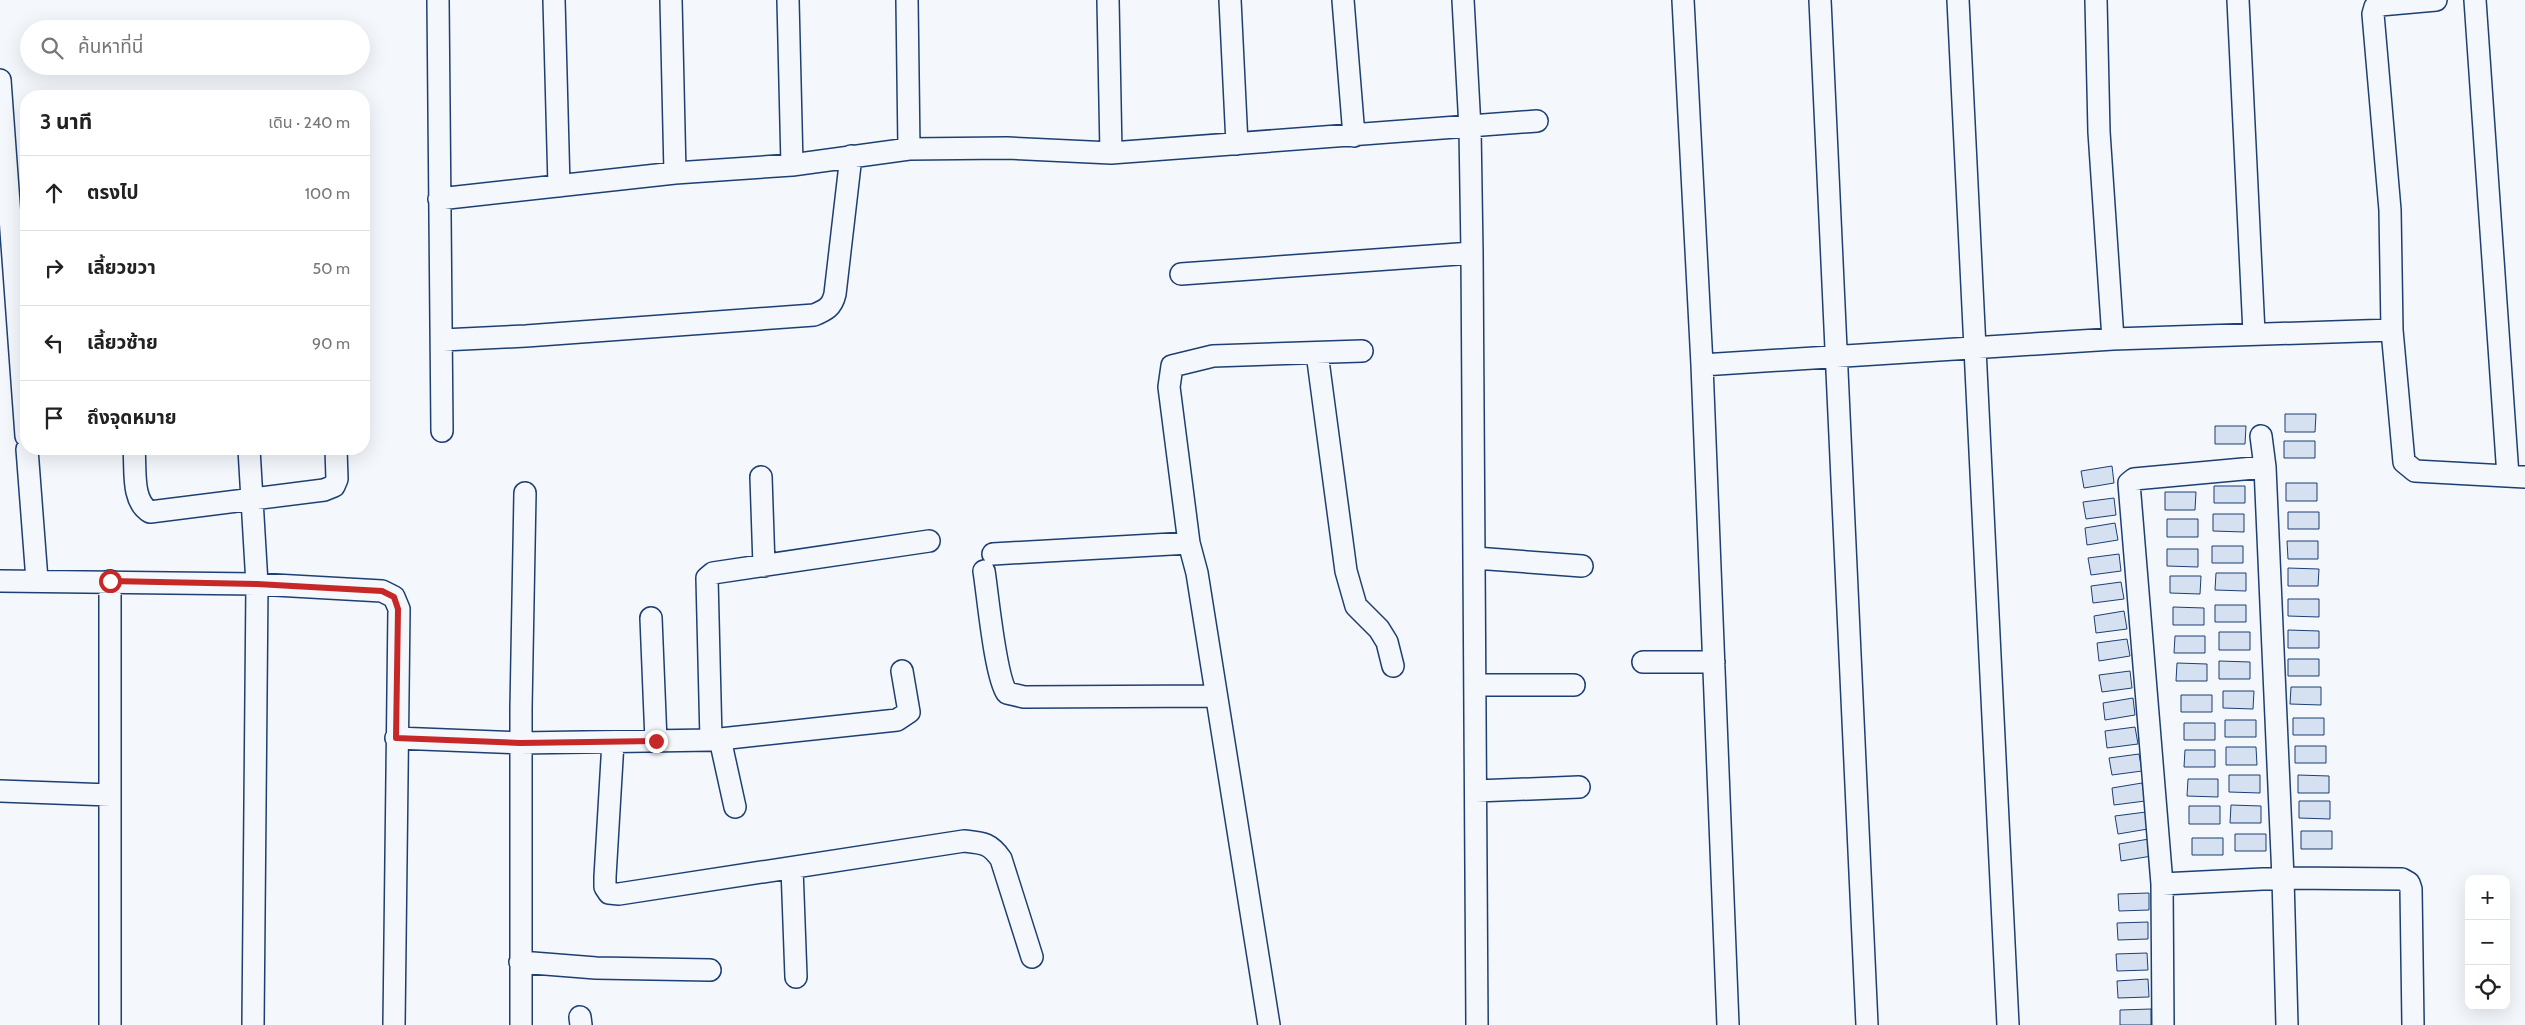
<!DOCTYPE html>
<html lang="th">
<head>
<meta charset="utf-8">
<style>
	:root { --surface:#fff; --page:#f2f2f2; --text:#222; --muted:#767676; --line:#e0e0e0 }
	body { margin:0; font-family:Cabin,"Noto Sans Thai",sans-serif; background:var(--page); color:var(--text) }
	.controls { position:absolute; right:15px; bottom:15px; display:grid; overflow:hidden; border-radius:10px; box-shadow:0 5px 20px #0002 }
	.controls button { width:45px; height:45px; display:grid; place-items:center; padding:0; border:0; border-bottom:1px solid var(--line); background:var(--surface); color:var(--text); font:25px sans-serif }
	.stop { position:absolute; width:15px; height:15px; margin:-11px; border:4px solid #c62828; border-radius:50%; background:#fff }
	.stop.end { background:#c62828; border-color:#fff; box-shadow:0 1px 5px #0008 }
	.list { margin:0; padding:0; list-style:none }
	h2 { display:flex; justify-content:space-between; align-items:center; height:65px; margin:0; padding:0 20px; font-size:21px }
	h2 small { font-size:16px; font-weight:400; color:var(--muted) }
	.list li { display:grid; grid-template-columns:32px 1fr auto; gap:15px; align-items:center; box-sizing:border-box; height:75px; padding:0 20px; border-top:1px solid var(--line) }
	.list b { display:block; font-size:19px; white-space:nowrap }
	.list em { font-size:16px; font-style:normal; color:var(--muted) }
	.icon { flex:none; width:28px; height:28px; fill:none; stroke:currentColor; stroke-width:2; stroke-linecap:round; stroke-linejoin:round }
	.map { position:relative; flex:none; width:2525px; height:1025px; overflow:hidden }
	.search { position:absolute; background:var(--surface); box-shadow:0 5px 20px #0002; left:20px; top:20px; width:350px; height:55px; display:flex; align-items:center; gap:12px; box-sizing:border-box; padding:0 18px; border-radius:28px; color:var(--muted); font-size:19px }
	.panel { position:absolute; background:var(--surface); box-shadow:0 5px 20px #0002; left:20px; top:90px; width:350px; height:365px; border-radius:20px }
	.map>svg:first-child { display:block }
	.building { fill:#d5e0f0; stroke:#1d3f73 }
	.lines { fill:none; stroke-linecap:round; stroke-linejoin:round }
	.minor-casing { stroke:#1d3f73; stroke-width:24 }
	.minor { stroke:#f4f7fb; stroke-width:21 }
	.route { stroke:#c62828; stroke-width:6 }
</style>
</head>
<body>
<div class="map">
<svg width="2525" height="1025" viewBox="0 0 2525 1025">
	<rect width="100%" height="100%" fill="#f4f7fb"/>
	<path class="building" d="M2285,414H2316L2315,432H2285Z
		M2215,426H2246L2245,444H2215Z
		M2284,441H2315V458H2284Z
		M2112,466L2114,483L2084,488L2081,471Z
		M2286,483H2317V501H2286Z
		M2214,486H2245V503H2214Z
		M2165,492H2196L2195,510H2165Z
		M2114,498L2116,515L2086,519L2083,502Z
		M2288,512H2319V529H2288Z
		M2213,514H2244V532L2213,531Z
		M2167,519H2198V537H2167Z
		M2115,523L2118,540L2087,545L2085,528Z
		M2287,541H2318V559H2288Z
		M2212,546H2243V563H2212Z
		M2167,549H2198V567L2167,566Z
		M2119,554L2121,571L2091,575L2088,558Z
		M2288,568L2319,569L2318,586H2288Z
		M2216,573H2246V591L2215,590Z
		M2170,576H2201L2200,594L2170,593Z
		M2121,582L2124,599L2093,603L2091,586Z
		M2288,599H2319V617L2288,616Z
		M2215,605H2246V622H2215Z
		M2173,607L2204,608V625H2173Z
		M2124,611L2127,629L2096,633L2094,616Z
		M2288,630L2319,631V648H2288Z
		M2219,632H2250V650H2219Z
		M2175,636H2205V653H2174Z
		M2127,639L2130,656L2099,661L2097,643Z
		M2288,659H2319V676H2288Z
		M2219,661L2250,662V679H2219Z
		M2177,663L2207,664V681H2176Z
		M2130,671L2132,688L2102,692L2099,675Z
		M2291,687H2321V705L2290,704Z
		M2223,691H2254L2253,709L2223,708Z
		M2181,695H2212V712H2181Z
		M2133,698L2135,715L2105,720L2103,703Z
		M2293,718H2324V735H2293Z
		M2225,720H2256V737H2225Z
		M2184,723H2215V740H2184Z
		M2135,727L2138,744L2107,748L2105,731Z
		M2295,746H2326V763H2295Z
		M2226,747H2256L2257,765H2226Z
		M2185,750H2215V767H2184Z
		M2139,754L2142,771L2112,775L2109,758Z
		M2229,775H2260V793L2229,792Z
		M2298,775L2329,776V793H2298Z
		M2188,779H2218V797L2187,796Z
		M2142,783L2145,801L2114,805L2112,788Z
		M2299,801H2330V819L2299,818Z
		M2231,805L2261,806V823H2230Z
		M2189,806H2220V824H2189Z
		M2146,812L2148,829L2118,834L2115,816Z
		M2301,831H2332V849H2301Z
		M2235,834H2266V851H2235Z
		M2192,838H2223V855H2192Z
		M2149,839L2152,856L2121,861L2119,844Z
		M2149,893V910L2119,911L2118,894Z
		M2148,922V939L2118,940L2117,923Z
		M2147,953L2148,970L2117,971L2116,954Z
		M2148,979L2149,997L2118,998L2117,981Z
		M2151,1009V1025H2120V1010Z"/>
	<g class="lines">
		<g class="minor-casing">
			<path id="minor" d="M438,0L442,431
				M554,0L559,186
				M671,0L675,173
				M788,0L792,165
				M907,0L909,149
				M1108,0L1111,153
				M1230,0L1237,144
				M1343,0L1354,136
				M1463,0L1470,128L1472,253L1477,1025
				M1683,0L1702,365L1728,1025
				M1820,0L1867,1025
				M1958,0L2008,1025
				M2096,0L2099,132L2113,339
				M2238,0L2254,333
				M2436,0L2380,5L2375,7L2373,14L2390,210L2392,330L2404,462L2415,471L2525,477
				M2475,0L2508,476
				M0,80L26,436
				M439,199L675,173L792,165L909,149L1007,148L1111,153L1537,121
				M1181,274L1472,253
				M443,340L526,336L814,315C826,310 832,307 835,294L851,156
				M1317,353L1346,571L1356,606L1379,629L1387,642L1393,666
				M1702,365L2113,339L2392,330
				M2261,436L2265,467L2283,878L2287,1025
				M27,449L37,580
				M134,449C136,469 131,501 150,512L324,490L334,486L337,479L336,449
				M249,449L257,584L253,1025
				M761,477L764,566
				M1189,543L1169,387L1172,366L1213,356L1362,351
				M993,554L1189,543L1197,573L1269,1025
				M1475,558L1582,566
				M984,571C988,596 995,676 1007,693L1024,697L1216,696
				M0,581L257,584L382,591L394,597L399,609L394,1025
				M110,581V1025
				M651,618L656,741
				M1643,662H1714
				M1475,685H1574
				M396,738L520,743L711,740L897,720L909,712L902,671
				M720,739L735,807
				M711,740L707,578L713,573L929,541
				M613,742L605,877V887L609,893L619,894L964,841C983,843 990,843 1001,859L1032,957
				M0,791L110,795
				M1476,791L1579,787
				M792,868L796,977
				M2162,884L2283,878L2402,879L2409,883L2411,889L2413,1025
				M520,962L596,968L710,970
				M580,1017L581,1025
				M521,1025V708L525,493
				M2163,1025L2162,884L2129,483L2134,479L2265,467"/>
		</g>
		<use href="#minor" class="minor"/>
	</g>
	<g class="lines">
		<path class="route" d="M110,581L257,584L382,591L394,597L398,609L396,738L520,743L656,741"/>
	</g>
</svg>
<div class="controls">
<button>+</button>
<button>−</button>
<button><svg class="icon" aria-label="locate" viewBox="0 0 24 24"><circle cx="12" cy="12" r="6"/><path d="M12 2v4M12 18v4M2 12h4M18 12h4"/></svg></button>
</div>
<div class="stop" style="left:110px;top:581px"></div>
<div class="stop end" style="left:656px;top:741px"></div>
<div class="search"><svg class="icon" aria-label="search" viewBox="0 0 24 24"><circle cx="10" cy="10" r="6"/><path d="M15 15l6 6"/></svg>ค้นหาที่นี่</div>
<section class="panel">
<h2>3 นาที<small>เดิน · 240 m</small></h2>
<ul class="list">
<li><svg class="icon" aria-label="ahead" viewBox="0 0 24 24"><path d="M12 20V5M6 11l6-6 6 6"/></svg><div><b>ตรงไป</b></div><em>100 m</em></li>
<li><svg class="icon" aria-label="right" viewBox="0 0 24 24"><path d="M7 20v-9h11M14 6l5 5-5 5"/></svg><div><b>เลี้ยวขวา</b></div><em>50 m</em></li>
<li><svg class="icon" aria-label="left" viewBox="0 0 24 24"><path d="M17 20v-9H6M10 6l-5 5 5 5"/></svg><div><b>เลี้ยวซ้าย</b></div><em>90 m</em></li>
<li><svg class="icon" aria-label="arrive" viewBox="0 0 24 24"><path d="M6 21V4h12l-3 4 3 4H6"/></svg><div><b>ถึงจุดหมาย</b></div></li>
</ul>
</section>
</div>
</body>
</html>
